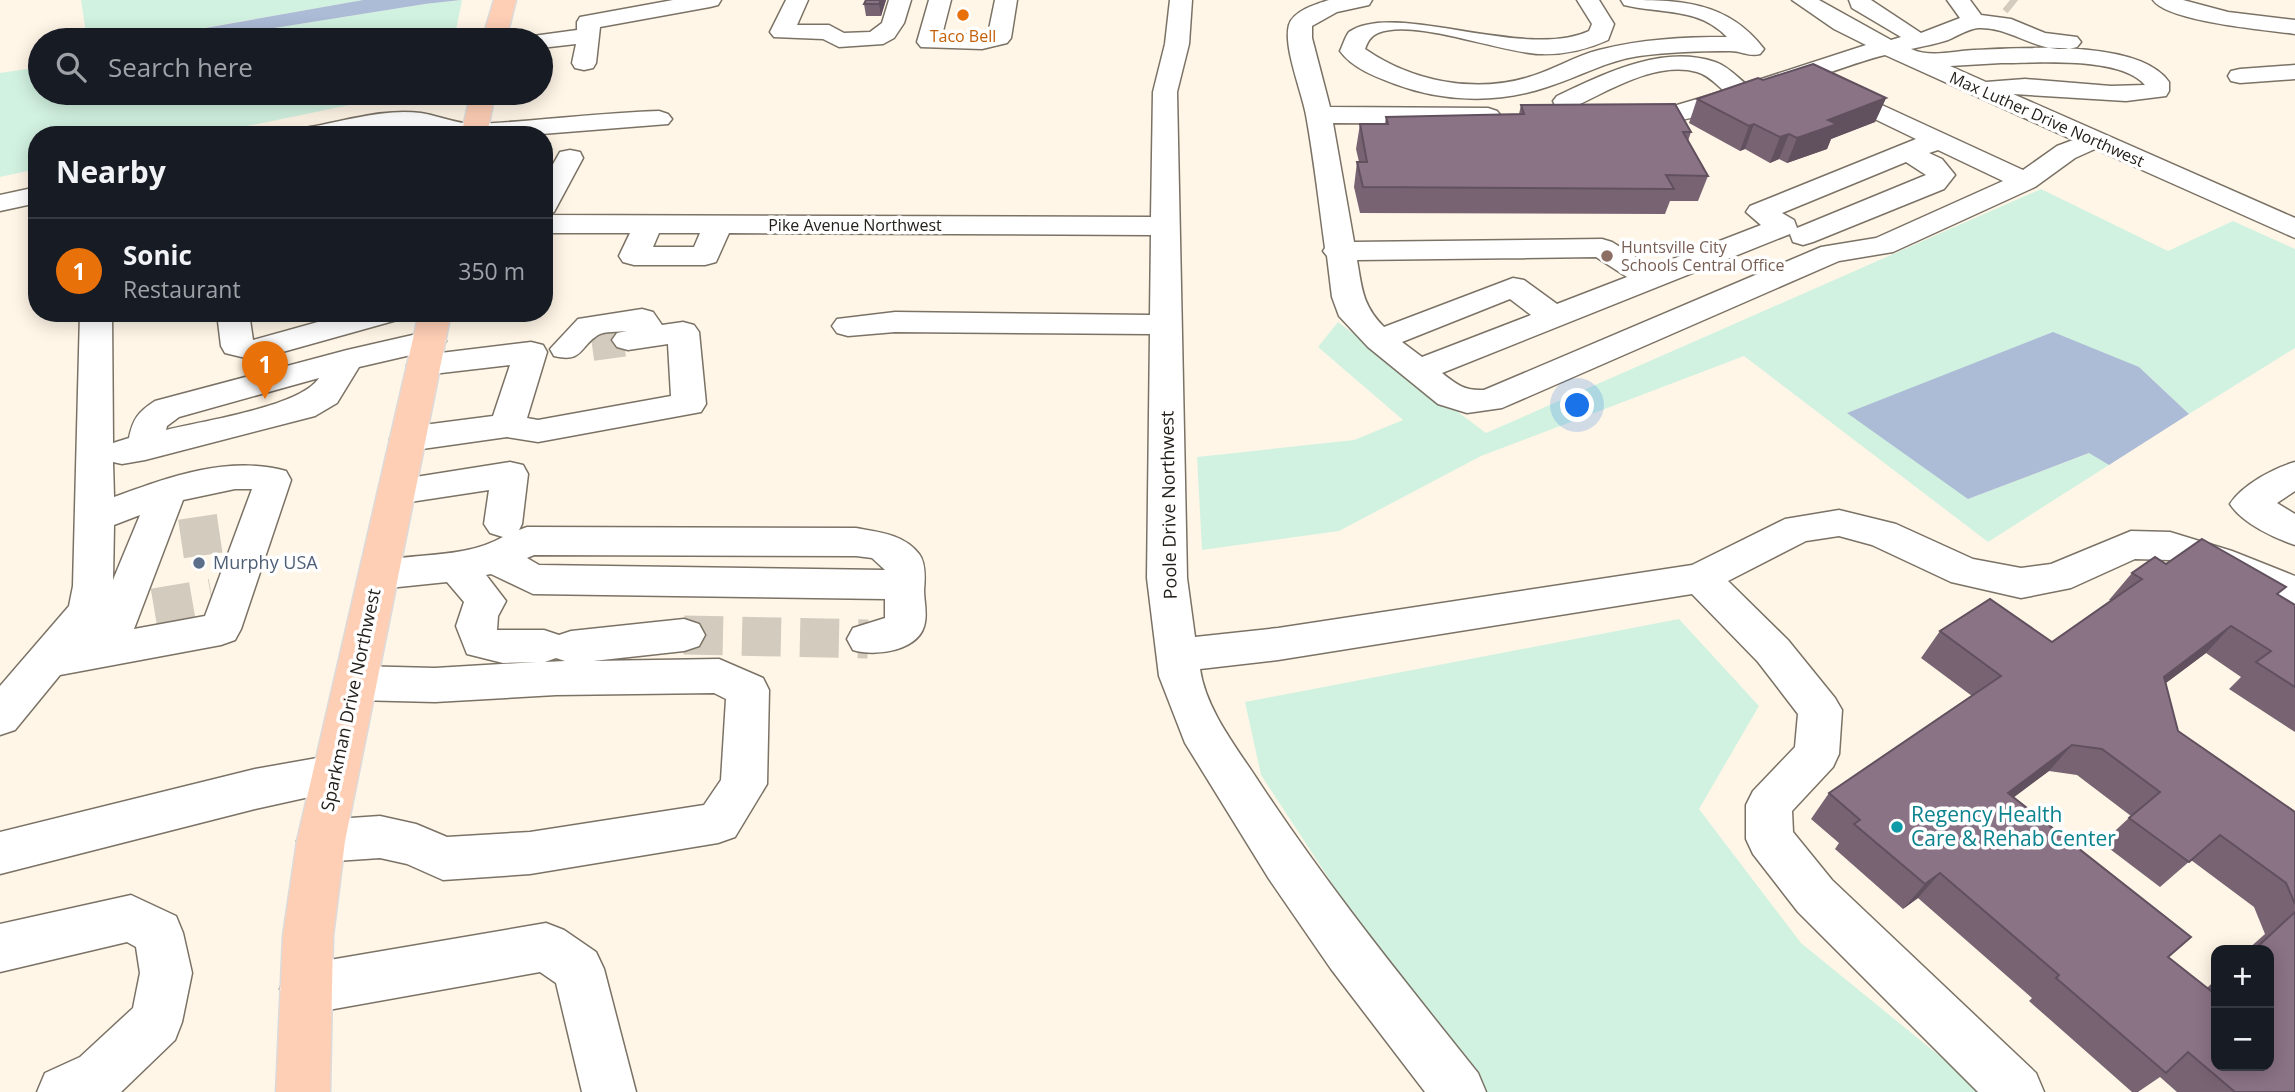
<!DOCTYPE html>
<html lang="en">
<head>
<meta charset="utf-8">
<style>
	:root { --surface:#171b24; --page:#20242c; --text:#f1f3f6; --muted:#9ea1a6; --line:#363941; --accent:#9cb5ab }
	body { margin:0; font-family:"Open Sans",sans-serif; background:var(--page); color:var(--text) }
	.controls { position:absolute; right:21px; bottom:21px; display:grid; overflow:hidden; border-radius:14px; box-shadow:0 4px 18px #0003 }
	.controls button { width:63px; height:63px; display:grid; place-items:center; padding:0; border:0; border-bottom:2px solid var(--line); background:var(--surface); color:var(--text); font:35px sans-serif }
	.you { position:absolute; left:1578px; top:406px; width:24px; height:24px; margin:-18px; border:5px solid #fff; border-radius:50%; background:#1a73e8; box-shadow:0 0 0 10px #1a73e833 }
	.badge { display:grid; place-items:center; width:46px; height:46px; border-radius:50%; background:var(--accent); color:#fff; font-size:23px; font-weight:700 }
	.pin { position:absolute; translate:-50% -58px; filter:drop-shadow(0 2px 4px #0008) }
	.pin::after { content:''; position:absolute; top:37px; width:24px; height:21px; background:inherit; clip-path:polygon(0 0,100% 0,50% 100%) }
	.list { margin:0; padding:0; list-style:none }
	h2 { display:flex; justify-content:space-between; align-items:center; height:91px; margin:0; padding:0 28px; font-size:30px }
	h2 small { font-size:23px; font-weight:400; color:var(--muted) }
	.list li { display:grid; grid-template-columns:46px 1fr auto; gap:21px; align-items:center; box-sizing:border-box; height:105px; padding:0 28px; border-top:2px solid var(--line) }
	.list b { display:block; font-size:26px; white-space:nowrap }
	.list p { margin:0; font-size:23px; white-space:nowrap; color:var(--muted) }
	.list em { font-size:23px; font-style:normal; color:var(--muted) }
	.icon { flex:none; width:38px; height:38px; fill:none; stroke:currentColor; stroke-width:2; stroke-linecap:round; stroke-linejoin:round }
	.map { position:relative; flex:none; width:2295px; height:1092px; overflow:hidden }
	.search { position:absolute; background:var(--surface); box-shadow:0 4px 18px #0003; left:28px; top:28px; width:525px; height:77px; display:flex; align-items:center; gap:18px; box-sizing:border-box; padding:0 24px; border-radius:38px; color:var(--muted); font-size:26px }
	.panel { position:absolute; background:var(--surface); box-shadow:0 4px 18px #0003; left:28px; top:126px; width:525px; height:196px; border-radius:28px }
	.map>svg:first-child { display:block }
	.green { fill:#d2f2e1 }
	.water { fill:#acbbd6 }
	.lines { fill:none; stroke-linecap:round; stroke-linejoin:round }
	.minor-tunnel-far2 { stroke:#d3cbbe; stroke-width:24; stroke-dasharray:24 12; stroke-linecap:butt }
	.minor-tunnel-far1 { stroke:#d3cbbe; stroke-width:32; stroke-dasharray:32 16; stroke-linecap:butt }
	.minor-tunnel { stroke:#d3cbbe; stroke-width:39; stroke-dasharray:39 19; stroke-linecap:butt }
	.minor-casing { stroke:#7b7266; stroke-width:3 }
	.major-casing { stroke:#dcdbdb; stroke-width:3 }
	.minor { fill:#fff; fill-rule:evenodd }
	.major { fill:#feceb5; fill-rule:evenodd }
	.wall { fill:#786373; fill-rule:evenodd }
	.shaded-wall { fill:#61505e }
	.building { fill:#8b7386; stroke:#61505e; stroke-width:2 }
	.food-dot { fill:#e8710a; stroke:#fff; stroke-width:2.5 }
	.education-dot { fill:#8d6e63; stroke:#fff; stroke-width:2.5 }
	.service-dot { fill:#5c6f8a; stroke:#fff; stroke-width:2.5 }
	.culture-dot { fill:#0f9aa8; stroke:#fff; stroke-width:2.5 }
	.labels { text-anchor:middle; stroke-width:7; stroke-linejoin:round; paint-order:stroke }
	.far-food-label { font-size:16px; fill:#c56008; stroke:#fff }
	.far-street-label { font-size:16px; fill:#24201b; stroke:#fff }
	.far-education-label { font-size:16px; fill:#785e54; stroke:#fff; text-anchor:start }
	.street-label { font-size:18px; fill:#24201b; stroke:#fff }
	.service-label { font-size:18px; fill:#4e5e75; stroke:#fff; text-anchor:start }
	.near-culture-label { font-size:21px; fill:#0d838f; stroke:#fff; text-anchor:start }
</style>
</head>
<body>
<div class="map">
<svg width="2295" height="1092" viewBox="0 0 2295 1092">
	<rect width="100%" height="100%" fill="#fff6e7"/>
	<path class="green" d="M81,0H363L136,40H87Z
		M462,0L454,40H200L425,4Z
		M40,67V93H386L364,102L204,135H37V169L0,177V73Z
		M2041,189L2168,251L2233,221L2295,249V348L2189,414L2139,367L1968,499L2090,453L2109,465L1988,542L1744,356L1481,456L1339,531L1202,550L1197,457L1354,440L1403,420L1318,347L1338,322L1486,433Z
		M1679,619L1759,706L1699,809L1801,943L1984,1092H1481L1422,1021L1261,775L1245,702Z"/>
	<path class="water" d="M363,0H461L425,4L200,40H137Z
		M2053,332L2139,367L2189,414L2109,465L2089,453L1968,499L1847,413Z"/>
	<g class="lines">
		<path class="minor-tunnel-far2" d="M2010,0L2015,4"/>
		<path class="minor-tunnel-far1" d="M592,345L628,340"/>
		<path class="minor-tunnel" d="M181,539L235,531
			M154,608L212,598
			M684,635L868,639"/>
		<g class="minor-casing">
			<path id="minor" d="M673,0H721L718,5L710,7L600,27L596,63L593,68L584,70L575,68L572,63L576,44L541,48V40H530L533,36L577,30V22L580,17Z
				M786,0H808L797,25H829L844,33L870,32L882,23L889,0H911L904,23L894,38L883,44L839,47L823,39L774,37L770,32Z
				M929,0H951L942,35L988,34L995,0H1017L1011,38L1007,43L982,49L921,47L917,42Z
				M1170,0H1192L1189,44L1177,92L1187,578L1195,637L1278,628L1692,565L1785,519L1839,510L1896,524L1973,559L2021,568L2051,564L2131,531L2170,532L2232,551L2295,576V607L2169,560L2135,559L2071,588L2021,598L1951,582L1872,545L1839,536L1806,541L1728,581L1788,640L1835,698L1842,710L1839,754L1833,767L1792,811L1793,832L1832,880L2036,1073L2044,1092H1978L1798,912L1753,854L1746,839V805L1753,791L1795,747L1798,714L1758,662L1692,594L1278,660L1200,669C1206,710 1237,748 1259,782C1326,884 1402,978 1478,1073L1486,1092H1425L1331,969L1269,879L1185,743L1159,676L1147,578L1150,334L895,332L848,336L837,333L832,326L837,319L895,312L1150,315L1151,235L729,233L716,262L705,265H634L623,262L619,256L630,233H544V215L1151,217L1153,92L1165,44ZM659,233H700L694,247H653Z
				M1329,0H1372L1369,5L1337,12L1312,26V38L1330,107L1488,108L1497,111L1501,116L1497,121L1488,124L1333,123L1354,242L1602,239L1612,242L1652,267L1761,225L1746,212L1750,206L1916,139L1825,95L1822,90L1825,85L1834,83L2023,170L2057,146L2073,140L1885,55C1818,71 1683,138 1620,122L1616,117L1620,112L1677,105L1724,91C1716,84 1708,75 1697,72C1659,61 1613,88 1580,104L1585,117L1581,122L1572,125L1563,122L1553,101L1557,96C1604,74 1662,44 1715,62C1727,66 1736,76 1746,84L1866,45L1834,29L1792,0H1819L1891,40L1901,37L1852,8L1849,0H1871L1921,33L1960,18L1947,0H1970L1981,15L2011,19L2045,33L2077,37L2081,42L2077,47C2039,57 2013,26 1978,28C1968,29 1957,36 1948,40C1936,44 1923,46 1911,49C1931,58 1953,51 1974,50C2022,48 2139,39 2169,82V91L2166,96L2126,101L2013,94L2295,218V238L2095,149L2075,158L2035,187L1893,252L1839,261L1502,408L1467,413L1438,404L1368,347L1339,316L1332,297L1327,256L1323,251L1325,248C1319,204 1314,159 1306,115C1302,92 1283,47 1289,25C1293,11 1316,4 1329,0ZM2001,63C2037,63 2121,56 2145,85L2111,86L2025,79L1986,82L1950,66ZM1938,150L2003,181L1876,238L1821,247L1484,390C1465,391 1457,385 1442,373L1790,234L1793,242L1803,245L1813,242L1944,189L1955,175L1942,159L1929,153ZM1906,162L1926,175L1797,228L1794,220L1782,213ZM1596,257L1627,277L1557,304L1524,280L1513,278L1384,327C1362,305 1362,288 1357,260ZM1510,299L1531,315L1422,357L1402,342Z
				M1577,0H1599L1614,24L1608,40C1586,50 1564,55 1539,54C1498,52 1414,18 1378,33C1370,37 1368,41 1365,49C1411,81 1474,94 1529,77C1553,70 1575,56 1599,50C1641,39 1684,37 1727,37C1699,7 1660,14 1624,5L1621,0C1678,0 1727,0 1764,49L1760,54C1748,57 1742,51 1730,51C1699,51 1669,52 1639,56C1606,61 1579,77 1547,87C1498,104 1443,102 1395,84C1376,77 1352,68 1340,51C1343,45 1345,37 1349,32C1394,0 1524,61 1589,31L1592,24Z
				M2153,0H2183L2228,12L2295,20V34C2267,30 2168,22 2153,0Z
				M2295,65V79L2240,83L2231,81L2228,76L2231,71L2240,69Z
				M659,111L668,114L672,119L668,124L529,135H438L418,129H390L356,135H297L301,129L310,127C345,121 385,108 421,113C440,116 458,125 478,124C539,121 598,113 659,111Z
				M570,150L580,152L583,158L554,212L544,214V180L560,152Z
				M37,187V203L0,211V195Z
				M642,309L653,312L662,325L683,322L694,325L699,332L706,404L701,412L538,442L507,437L408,451L396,447L390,439L396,431L408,427L493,416L510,365L424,375L412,372L407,365L412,358L424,355L531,342L543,345L547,352L527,418L538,420L671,396L668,344L628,350L617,347L612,340L617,333L627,331C618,332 605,331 598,335C579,347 583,363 554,356L550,349L578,319Z
				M80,313H112L113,443L129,438C133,419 138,412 155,401L347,350L430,331L441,334L446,341L441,348L359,367L337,403L315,416L145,460L122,464L113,462L114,497C169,477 228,455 286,471L291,480L241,629L235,640L221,645L60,675L15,730L0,735V686L69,606L73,586ZM319,378C300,407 202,421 166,430L167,426L179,417ZM235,489H252L205,616L134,629L183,500ZM140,515L113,580L114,525Z
				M217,313H249L253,340L350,313H402L397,320L254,360L225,353L221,346Z
				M510,462L523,465L528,474L522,524L519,530L527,527L856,528C878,532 904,534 919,554C926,563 925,579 924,590C924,600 927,612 925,622C921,651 875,657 853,650L847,639L853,628L885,618V599L533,594L491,574L486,575L506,601L498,616L497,630H544L559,635L571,631L684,619L699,624L705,635L699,646L684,651L593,661L719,659L763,678L769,690L767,784L735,837L718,843L530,874L443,880L407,864L380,858L321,862L304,856L297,841L304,826L321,820L380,816L416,824L447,837L530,832L704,805L721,780L726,699L714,693L556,695L435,702L355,700L340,695L334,683L340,671L355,666L435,668L537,662L503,663L467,654L456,626L464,602L447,582L379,589L365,585L359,575L365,565C410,551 460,561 503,537L490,533L484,524L489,490L397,504L384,500L379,491L384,482ZM534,555L856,556L872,558L885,570L539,565L527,558ZM556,658L565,661L545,662Z
				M2295,462V491L2277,503L2295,514V545C2274,538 2242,523 2230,504C2242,485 2274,468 2295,462Z
				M334,755L350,760L357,774L350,788L255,809L0,874V832L255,769Z
				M131,895L176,916L183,933L192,973L182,1022L175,1040L121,1092H37L45,1073L80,1057L133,1008L140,973L136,947L127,942L0,972V924Z
				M546,923L564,930L596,952L604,969L636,1092H582L556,983L540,972L306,1014L288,1007L280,989L288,971L306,964Z"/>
		</g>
		<g class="major-casing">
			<path id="major" d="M494,0H516L506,40H482Z
				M471,93H495L487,135H461Z
				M419,313H451L345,841L333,936L330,1092H276L283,936L297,841Z"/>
		</g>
		<use href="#minor" class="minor"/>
		<use href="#major" class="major"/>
	</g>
	<path class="wall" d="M866,0H886L881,16H866L864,4Z
		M1763,80L1886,98L1875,122L1831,139L1827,149L1787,163L1779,159L1770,163L1745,149L1740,151L1689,123L1697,99Z
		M1521,105L1691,132L1688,141L1708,176L1698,201H1670L1665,214L1360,213L1354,187L1357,162H1359L1356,149L1360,124H1385L1386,117L1519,114Z
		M2166,564L2278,595L2295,605V732L2229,689L2241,677L2206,653L2166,683L2178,731L2295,812V1092H2177L2160,1077L2138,1092H2132L2029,1001L2032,998L1918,898L1903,909L1835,849L1839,843L1811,819L1829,793L1972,696L1921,658L1940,631L2052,642L2111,601L2109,600L2132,573ZM2049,771L2077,775L2131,816L2102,843L2160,887L2191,860L2254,907L2265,934L2247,950H2269L2216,1066V979L2207,988L2168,957L2013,797Z"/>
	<path class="shaded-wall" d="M881,0H886L881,16L879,4Z
		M1886,98L1875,122L1831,139L1827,149L1787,163L1797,138L1828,120Z
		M1754,124L1745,149L1740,151L1749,126Z
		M1789,134L1779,159L1770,163L1780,137Z
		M2231,626L2206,653L2139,703L2164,677Z
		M2072,745L2049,771L1985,819L2008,793Z
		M1940,873L1918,898L1903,909L1925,884Z"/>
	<path class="building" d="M866,0H881L879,4H864Z
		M1813,64L1886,98L1828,120L1837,124L1797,138L1789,134L1780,137L1754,124L1749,126L1697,99L1758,78L1763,80Z
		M1675,104L1691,132H1683L1708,176L1666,175L1674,189L1363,187L1357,162H1367L1360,124H1388L1386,117L1524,114L1521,105Z
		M2202,539L2286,587L2277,594L2295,605V687L2256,662L2271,651L2231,626L2164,677L2178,731L2295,812V904L2286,883L2220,835L2189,862L2129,818L2160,792L2102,749L2072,745L2008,793L2191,937L2168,957L2211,991L2216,986V1066H2269V950H2254L2295,912V1092H2235L2188,1052L2166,1073L2056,978L2059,975L1940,873L1925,884L1854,824L1860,820L1829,793L2001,676L1940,631L1990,599L2052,642L2142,579L2132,573L2155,557L2166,564Z"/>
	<circle class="food-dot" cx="963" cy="15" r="7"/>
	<circle class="education-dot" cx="1607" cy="256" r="7"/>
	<circle class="service-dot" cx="199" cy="563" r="7"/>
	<circle class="culture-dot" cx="1897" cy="827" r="7"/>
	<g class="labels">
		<g class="far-food-label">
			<text x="963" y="42">Taco Bell</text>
		</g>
		<g class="far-street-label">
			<text transform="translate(2047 119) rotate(24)" y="6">Max Luther Drive Northwest</text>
			<text x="855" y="231">Pike Avenue Northwest</text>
		</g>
		<g class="far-education-label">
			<text x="1621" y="253">Huntsville City<tspan x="1621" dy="18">Schools Central Office</tspan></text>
		</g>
		<g class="street-label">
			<text transform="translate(1169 505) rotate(-91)" y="6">Poole Drive Northwest</text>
			<text transform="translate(351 700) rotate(-78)" y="6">Sparkman Drive Northwest</text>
		</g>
		<g class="service-label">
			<text x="213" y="569">Murphy USA</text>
		</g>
		<g class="near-culture-label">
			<text x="1911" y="822">Regency Health<tspan x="1911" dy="24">Care &amp; Rehab Center</tspan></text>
		</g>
	</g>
</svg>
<div class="controls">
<button>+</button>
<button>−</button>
</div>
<div class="you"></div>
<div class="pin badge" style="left:265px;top:399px;background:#e8710a">1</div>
<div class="search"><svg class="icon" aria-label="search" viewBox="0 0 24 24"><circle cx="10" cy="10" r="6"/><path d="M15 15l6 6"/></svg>Search here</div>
<section class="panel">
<h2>Nearby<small></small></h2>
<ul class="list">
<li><span class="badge" style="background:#e8710a">1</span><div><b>Sonic</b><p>Restaurant</p></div><em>350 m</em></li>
</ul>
</section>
</div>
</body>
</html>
